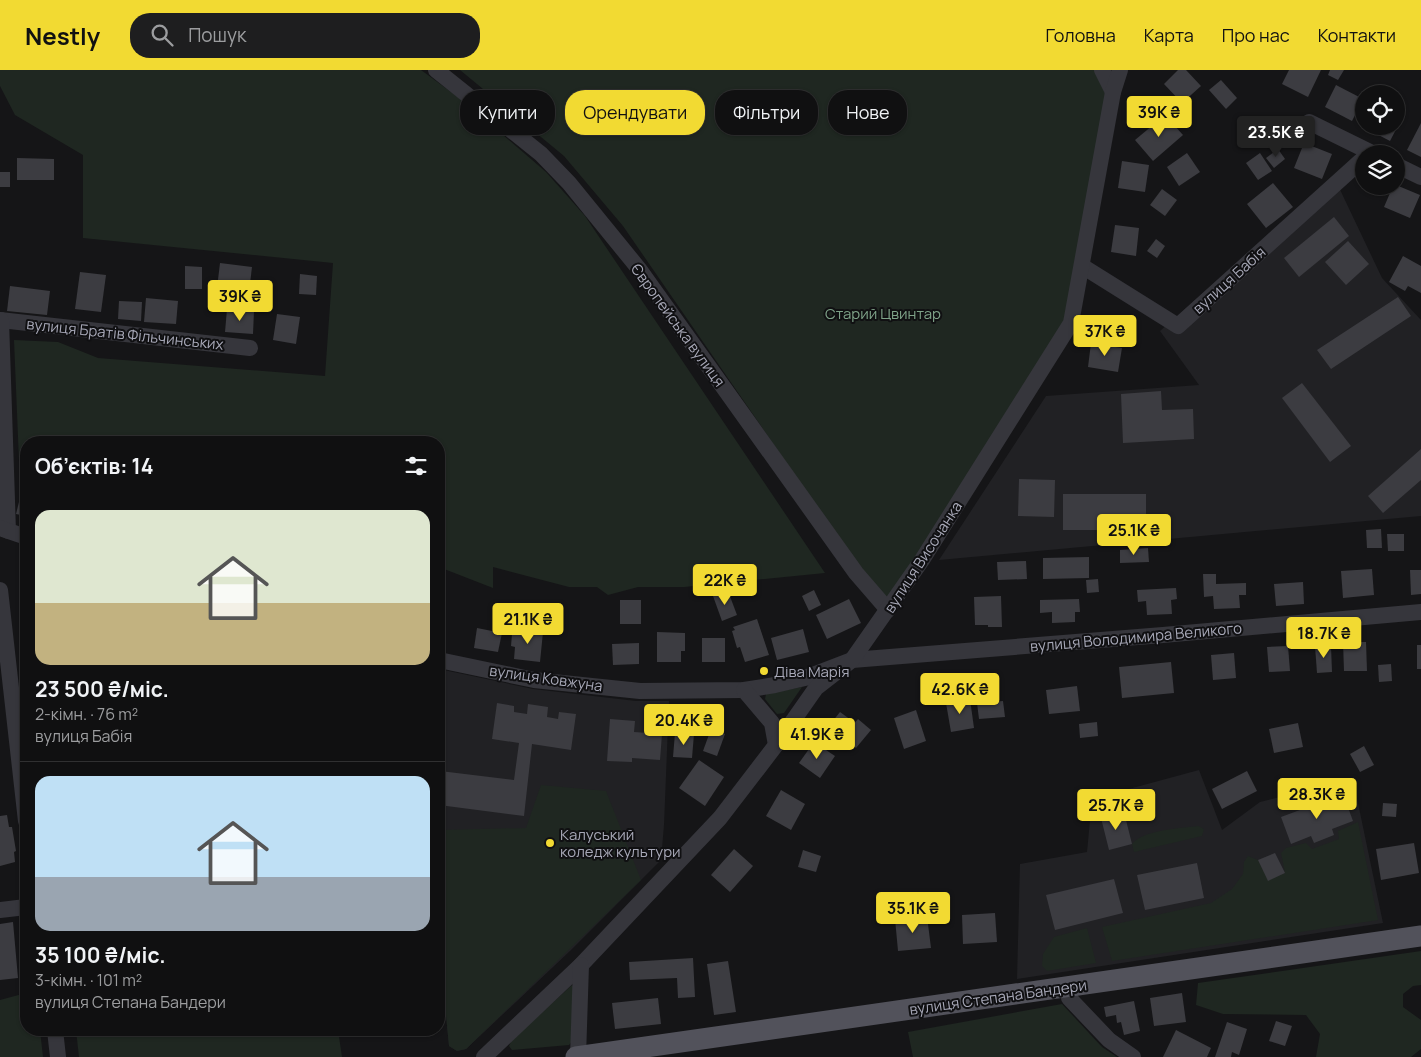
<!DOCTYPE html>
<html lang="uk">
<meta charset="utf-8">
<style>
body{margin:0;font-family:Manrope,sans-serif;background:#1e1e1f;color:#f1f3f6;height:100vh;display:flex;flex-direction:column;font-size:19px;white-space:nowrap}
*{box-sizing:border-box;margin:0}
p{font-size:16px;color:#9c9d9f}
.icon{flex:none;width:28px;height:28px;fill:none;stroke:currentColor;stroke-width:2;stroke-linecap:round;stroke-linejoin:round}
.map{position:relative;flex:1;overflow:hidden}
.details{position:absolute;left:20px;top:366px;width:425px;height:600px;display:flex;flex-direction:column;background:#101011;border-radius:20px;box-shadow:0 1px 4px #0004,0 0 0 1px #303031}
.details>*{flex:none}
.banner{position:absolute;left:460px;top:20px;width:475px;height:45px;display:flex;gap:10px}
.buttons{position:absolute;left:1355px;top:15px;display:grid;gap:10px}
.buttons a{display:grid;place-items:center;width:50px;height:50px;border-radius:50%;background:#101011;box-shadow:0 1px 4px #0004,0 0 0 1px #303031;font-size:25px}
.price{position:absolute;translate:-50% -42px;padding:0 11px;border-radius:5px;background:#f2da32;color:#111;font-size:16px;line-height:32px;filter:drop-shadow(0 1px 2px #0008)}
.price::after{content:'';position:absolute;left:50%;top:30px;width:15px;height:11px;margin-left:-8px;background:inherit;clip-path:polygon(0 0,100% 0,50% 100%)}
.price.selected{background:#222;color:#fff}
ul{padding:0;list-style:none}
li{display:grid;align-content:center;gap:10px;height:265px;padding:0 15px}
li+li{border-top:1px solid #303031}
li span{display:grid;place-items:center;height:155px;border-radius:15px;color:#555}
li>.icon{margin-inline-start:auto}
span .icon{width:90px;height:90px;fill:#fffc;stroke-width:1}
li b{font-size:21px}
h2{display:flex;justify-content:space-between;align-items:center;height:60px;padding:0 15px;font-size:21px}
.chip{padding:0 18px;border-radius:20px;background:#101011;box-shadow:0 1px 4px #0004,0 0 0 1px #303031;font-size:18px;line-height:45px}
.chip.selected{background:#f2da32;color:#111}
header{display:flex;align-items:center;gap:30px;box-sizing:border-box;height:70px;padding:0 25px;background:#f2da32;color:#111}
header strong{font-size:24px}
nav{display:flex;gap:28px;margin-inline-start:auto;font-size:18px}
.search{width:350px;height:45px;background:#1e1e1f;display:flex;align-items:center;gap:12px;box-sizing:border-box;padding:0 18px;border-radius:20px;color:#9c9d9f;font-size:19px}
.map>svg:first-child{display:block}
</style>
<header>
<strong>Nestly</strong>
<div class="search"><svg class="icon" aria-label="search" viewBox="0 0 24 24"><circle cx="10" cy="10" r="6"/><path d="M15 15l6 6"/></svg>Пошук</div>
<nav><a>Головна</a><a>Карта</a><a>Про нас</a><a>Контакти</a></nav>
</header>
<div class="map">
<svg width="1421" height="987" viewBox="0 0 1421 987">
<rect width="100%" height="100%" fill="#151517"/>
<g fill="#212124">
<polygon points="1334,107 1382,208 1421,250 1421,446 939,490 1046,326 1199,315 1160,261"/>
<polygon points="439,599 533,619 636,631 669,631 664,755 661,790 571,880 466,979 457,981 449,976 439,873"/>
<polygon points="1199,700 1222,760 1260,732 1353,709 1383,853 1017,909 1020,794 1087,782 1092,729"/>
</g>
<g fill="#1f2721">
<polygon points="0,0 421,0 466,33 546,102 585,146 825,503 684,517 638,517 608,525 597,517 569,517 493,497 493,518 439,497 439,372 26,372 26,394 19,391 14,270 58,272 98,288 325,306 333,193 83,168 83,85 15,45 0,16"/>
<polygon points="460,0 1100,0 1113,22 1071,253 888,540 623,156 564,86"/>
<polygon points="802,617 784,643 777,644 765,629 766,624"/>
<polygon points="541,715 606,721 641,810 466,979 457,981 449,976 439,873 439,760 526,758"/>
<polygon points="1358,752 1378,850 1112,891 1102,857 1211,833 1232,819 1243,804 1244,792 1248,786 1258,790 1268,810 1285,803 1281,783 1286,778 1306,773 1312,779 1339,769 1338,761"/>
<path d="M 1198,756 L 1204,759 L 1202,766 L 1134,782 L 1132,774 C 1143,760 1181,758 1198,756 Z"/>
<polygon points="1087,858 1096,893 1047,901 1042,896 1043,884 1054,867"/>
<polygon points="1421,881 1421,915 1413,916 1403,924 1403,937 1421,950 1421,979 1411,987 1316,987 1320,964 1306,945 1223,944 1196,935 1198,913"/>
<polygon points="572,915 575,919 574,969 569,975 512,980 509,976 512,970"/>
<polygon points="26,923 26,960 40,960 43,987 0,987 0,930"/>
<polygon points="1062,934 1102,977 1117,987 913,987 908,962"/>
<polygon points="76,960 338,960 342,987 79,987"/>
</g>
<g fill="#3c3c41">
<polygon points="1178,0 1186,0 1201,16 1182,33 1164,14"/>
<polygon points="1289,0 1321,0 1308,27 1282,14"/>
<polygon points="1330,0 1344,0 1338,10 1328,5"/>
<polygon points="1221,10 1237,28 1226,39 1209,20"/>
<polygon points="1336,15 1363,29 1352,51 1325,37"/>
<polygon points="1396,42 1403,46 1390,71 1367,59 1368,56 1396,56"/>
<polygon points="1165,45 1183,65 1153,91 1135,70"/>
<polygon points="1421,53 1421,87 1407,80"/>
<polygon points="1304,73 1332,84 1322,109 1294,98"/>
<polygon points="1278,79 1285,89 1274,98 1266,88"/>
<polygon points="1187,83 1200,102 1179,116 1167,97"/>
<polygon points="1260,83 1272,101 1258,110 1246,93"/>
<polygon points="17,88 54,89 54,110 17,110"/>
<polygon points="1122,91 1149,95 1145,122 1118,118"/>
<rect x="0" y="102" width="10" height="15"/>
<polygon points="1273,113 1293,137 1266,158 1247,134"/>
<polygon points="1396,115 1420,125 1410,148 1384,137 1393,116 1396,116"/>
<polygon points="1162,119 1177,130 1165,146 1150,135"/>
<polygon points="1334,147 1349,166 1299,207 1284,188"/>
<polygon points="1115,155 1139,158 1136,186 1111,182"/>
<polygon points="1156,169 1165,176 1157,188 1147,181"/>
<polygon points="1348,171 1369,194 1346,215 1325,192"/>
<polygon points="1403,186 1421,196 1421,223 1408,216 1405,221 1389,212"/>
<polygon points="220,193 252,197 249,222 217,218"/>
<polygon points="185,196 202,197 202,219 185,219"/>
<polygon points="80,202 106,205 101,242 75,239"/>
<polygon points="300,204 317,206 316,225 299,224"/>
<polygon points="260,211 272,211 271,242 259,242"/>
<polygon points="10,216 50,221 47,245 7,241"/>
<polygon points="1398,227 1411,246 1331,299 1317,280"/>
<polygon points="146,228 178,231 176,254 144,252"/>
<polygon points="119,231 142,232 141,251 118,249"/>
<polygon points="227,239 254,241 253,264 225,262"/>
<polygon points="277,244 300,247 296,274 273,270"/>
<polygon points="1102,248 1132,251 1130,266 1100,262"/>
<polygon points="1091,273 1122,278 1118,302 1088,297"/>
<polygon points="1302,313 1351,376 1330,392 1282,328"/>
<polygon points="1161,321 1162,340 1193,339 1194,369 1123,373 1121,324"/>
<polygon points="1421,379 1421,410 1383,443 1368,426"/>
<polygon points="1019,409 1055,410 1054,447 1018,446"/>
<polygon points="22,420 26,421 26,446 16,444"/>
<rect x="1063" y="424" width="83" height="36"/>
<polygon points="1381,459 1382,478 1367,478 1366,460"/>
<polygon points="1387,464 1404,464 1404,481 1388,481"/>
<polygon points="1148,478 1149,492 1120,493 1120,480"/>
<polygon points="1089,487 1089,508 1043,509 1043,488"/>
<polygon points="1026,491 1027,509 998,510 997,492"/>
<polygon points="1372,499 1374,525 1343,528 1341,501"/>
<polygon points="1410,500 1421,500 1421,524 1411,525"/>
<polygon points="1203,504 1216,504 1216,514 1246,513 1246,525 1239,525 1240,538 1214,539 1213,526 1204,527"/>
<polygon points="1098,509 1099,522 1087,523 1086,510"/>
<polygon points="1303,512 1304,534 1276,536 1274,514"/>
<polygon points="1176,518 1177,529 1171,530 1172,544 1147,545 1146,531 1138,532 1137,520"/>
<polygon points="814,520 821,535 809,541 802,526"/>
<polygon points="728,521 737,545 722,551 713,526"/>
<polygon points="1001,526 1002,557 988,557 988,555 975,555 974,527"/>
<polygon points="21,528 26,528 26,549 23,550"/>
<polygon points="849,529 861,553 827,569 816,545"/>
<polygon points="1079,529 1080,542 1075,542 1075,552 1052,553 1052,542 1040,543 1040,530"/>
<rect x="620" y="530" width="21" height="24"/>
<polygon points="757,549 769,585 745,592 740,577 737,578 732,561 735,560 733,557"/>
<polygon points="477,558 502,563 498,582 474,578"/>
<polygon points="517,559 543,562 540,592 514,589 515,577 511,576 512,564 517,564"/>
<polygon points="803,559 809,582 777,590 771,568"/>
<polygon points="657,562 685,563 685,581 681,581 681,592 657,592"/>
<rect x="702" y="568" width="23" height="24"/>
<polygon points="1343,572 1366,572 1367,601 1344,601"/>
<polygon points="639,573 639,594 613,595 612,574"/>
<rect x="1417" y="575" width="4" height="24"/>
<polygon points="1288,576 1290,601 1269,602 1267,577"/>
<polygon points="1315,576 1331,576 1332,602 1317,603"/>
<polygon points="1234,583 1236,608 1213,610 1211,585"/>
<polygon points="1171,592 1174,623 1122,628 1119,597"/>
<polygon points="1391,594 1392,611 1379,612 1378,595"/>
<polygon points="1077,616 1080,641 1049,644 1046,620"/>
<polygon points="970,629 974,658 951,662 946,633"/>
<polygon points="1003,631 1005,647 979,649 977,633"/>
<polygon points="497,633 514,636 514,642 527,644 528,634 548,637 547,647 558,649 559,642 576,644 571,680 532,674 524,746 439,735 440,701 514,710 519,673 492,669"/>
<polygon points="916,640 926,671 904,679 894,648"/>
<polygon points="840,642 851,650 843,660 832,652"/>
<polygon points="610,649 635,651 634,662 662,664 660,690 632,688 632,692 607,691"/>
<polygon points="858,649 871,660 856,678 843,667"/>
<polygon points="1097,652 1098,666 1080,668 1079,654"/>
<polygon points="1298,653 1303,677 1274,683 1269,659"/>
<polygon points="711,659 725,664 717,686 703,681"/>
<polygon points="675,663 694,664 692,688 673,687"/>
<polygon points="814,672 835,686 820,708 799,693"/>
<polygon points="1364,676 1374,695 1360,702 1350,684"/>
<polygon points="699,690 724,707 705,736 679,718"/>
<polygon points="1247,701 1257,721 1222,739 1212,719"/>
<polygon points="781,720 805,734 791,760 766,746"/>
<polygon points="1343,724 1353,751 1332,759 1334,765 1314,773 1311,766 1291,774 1281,747"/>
<polygon points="1383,733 1397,734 1396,747 1382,746"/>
<polygon points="1124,742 1132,774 1109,780 1101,748"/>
<polygon points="7,745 9,757 12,757 16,781 14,782 15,792 0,796 0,746"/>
<polygon points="1414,773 1419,803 1381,810 1376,779"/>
<polygon points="734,779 753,796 730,822 711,805"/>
<polygon points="803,780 821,786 816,802 798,797"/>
<polygon points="1275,783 1285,803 1268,811 1258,790"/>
<polygon points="1197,793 1204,828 1145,840 1137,805"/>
<polygon points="1114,809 1123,843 1055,860 1046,825"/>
<polygon points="995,843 997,872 963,874 962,845"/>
<polygon points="927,846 931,878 898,881 895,849"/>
<polygon points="13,852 18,908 0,910 0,854"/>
<polygon points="693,888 695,927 678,928 677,908 630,910 629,892"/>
<polygon points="728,891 736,942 714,945 707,894"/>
<polygon points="1182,923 1186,952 1154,956 1150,928"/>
<polygon points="658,928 661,954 615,959 612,933"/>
<polygon points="1134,931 1140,961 1124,965 1121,952 1117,953 1116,945 1106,947 1104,937"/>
<polygon points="1276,951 1292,956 1285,976 1269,971"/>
<polygon points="1227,952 1247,959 1239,985 1232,982 1231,987 1215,987"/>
<polygon points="1176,960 1211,978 1207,987 1163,987"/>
</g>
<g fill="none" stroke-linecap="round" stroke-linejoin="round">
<g stroke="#36363c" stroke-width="16">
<polyline points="436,0 541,84 569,113 639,199 856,503 888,540"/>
<polyline points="1102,0 1113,22"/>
<polyline points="1309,52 1374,84"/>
<polyline points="1396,95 1421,107"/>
<polyline points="1082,196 1178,256 1364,88"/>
<polyline points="0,250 250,278"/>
<polyline points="1,250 8,461"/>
<polyline points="0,458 26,467"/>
<polyline points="0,520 26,751"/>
<polyline points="439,590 534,610 640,621 744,620 775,615 805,608 852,590 1163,565 1421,542"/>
<polyline points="744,620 772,653 776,675"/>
<polyline points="0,840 26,837"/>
<polyline points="1068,917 1069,928 1109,970 1133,987"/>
<polyline points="55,960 58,987"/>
<polyline points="484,987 581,895 720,748 776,675 816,618 852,590 922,490 1071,253 1113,22 1120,0"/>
<polyline points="578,987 581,895"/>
</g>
<polyline stroke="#52525b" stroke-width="21" points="576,987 1421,866"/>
</g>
<g fill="#f2da32" stroke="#101012" stroke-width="2">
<circle cx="764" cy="601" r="5"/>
<circle cx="550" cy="773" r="5"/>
</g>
<g text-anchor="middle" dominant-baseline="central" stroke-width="4" stroke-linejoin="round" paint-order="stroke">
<g font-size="15" fill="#a7a8b7" stroke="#101012">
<text transform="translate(1229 210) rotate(-42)">вулиця Бабія</text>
<text transform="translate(678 255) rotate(54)">Європейська вулиця</text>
<text transform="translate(125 264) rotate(6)">вулиця Братів Фільчинських</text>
<text transform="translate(923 487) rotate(-57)">вулиця Височанка</text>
<text transform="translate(1136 567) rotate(-5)">вулиця Володимира Великого</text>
<text transform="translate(546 608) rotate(8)">вулиця Ковжуна</text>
<text transform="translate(998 927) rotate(-8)">вулиця Степана Бандери</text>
</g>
<g font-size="15" fill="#7ea288" stroke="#101012">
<text x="883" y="243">Старий Цвинтар</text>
</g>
<g font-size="15" fill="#a7a8b7" stroke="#101012" text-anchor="start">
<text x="774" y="601">Діва Марія</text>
<text x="560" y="764">Калуський<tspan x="560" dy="17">коледж культури</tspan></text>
</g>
</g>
</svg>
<div class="buttons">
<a><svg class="icon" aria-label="locate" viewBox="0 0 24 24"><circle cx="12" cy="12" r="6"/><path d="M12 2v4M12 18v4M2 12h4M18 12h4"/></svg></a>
<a><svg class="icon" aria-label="layers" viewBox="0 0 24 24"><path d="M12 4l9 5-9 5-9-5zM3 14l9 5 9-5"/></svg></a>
</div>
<b class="price" style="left:1159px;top:68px">39K ₴</b>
<b class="price selected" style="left:1276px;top:88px">23.5K ₴</b>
<b class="price" style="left:240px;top:252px">39K ₴</b>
<b class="price" style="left:1105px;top:287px">37K ₴</b>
<b class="price" style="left:1134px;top:486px">25.1K ₴</b>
<b class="price" style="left:725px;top:536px">22K ₴</b>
<b class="price" style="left:528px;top:575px">21.1K ₴</b>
<b class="price" style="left:1324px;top:589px">18.7K ₴</b>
<b class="price" style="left:960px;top:645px">42.6K ₴</b>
<b class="price" style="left:684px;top:676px">20.4K ₴</b>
<b class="price" style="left:817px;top:690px">41.9K ₴</b>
<b class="price" style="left:1317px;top:750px">28.3K ₴</b>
<b class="price" style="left:1116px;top:761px">25.7K ₴</b>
<b class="price" style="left:913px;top:864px">35.1K ₴</b>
<div class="banner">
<a class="chip">Купити</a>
<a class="chip selected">Орендувати</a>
<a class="chip">Фільтри</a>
<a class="chip">Нове</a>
</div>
<section class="details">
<h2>Об’єктів: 14<svg class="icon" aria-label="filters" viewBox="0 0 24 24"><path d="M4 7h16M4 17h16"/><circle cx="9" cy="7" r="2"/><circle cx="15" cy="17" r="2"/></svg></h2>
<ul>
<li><span style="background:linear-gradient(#dfe7d0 60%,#c2b280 0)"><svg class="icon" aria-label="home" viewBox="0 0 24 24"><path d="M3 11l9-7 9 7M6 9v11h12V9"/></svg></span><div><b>23 500 ₴/міс.</b><p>2-кімн. · 76 m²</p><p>вулиця Бабія</p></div></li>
<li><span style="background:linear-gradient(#bfe0f5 65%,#9aa5b1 0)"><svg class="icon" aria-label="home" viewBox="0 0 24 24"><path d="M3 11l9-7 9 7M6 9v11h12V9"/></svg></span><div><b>35 100 ₴/міс.</b><p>3-кімн. · 101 m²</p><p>вулиця Степана Бандери</p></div></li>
</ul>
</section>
</div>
